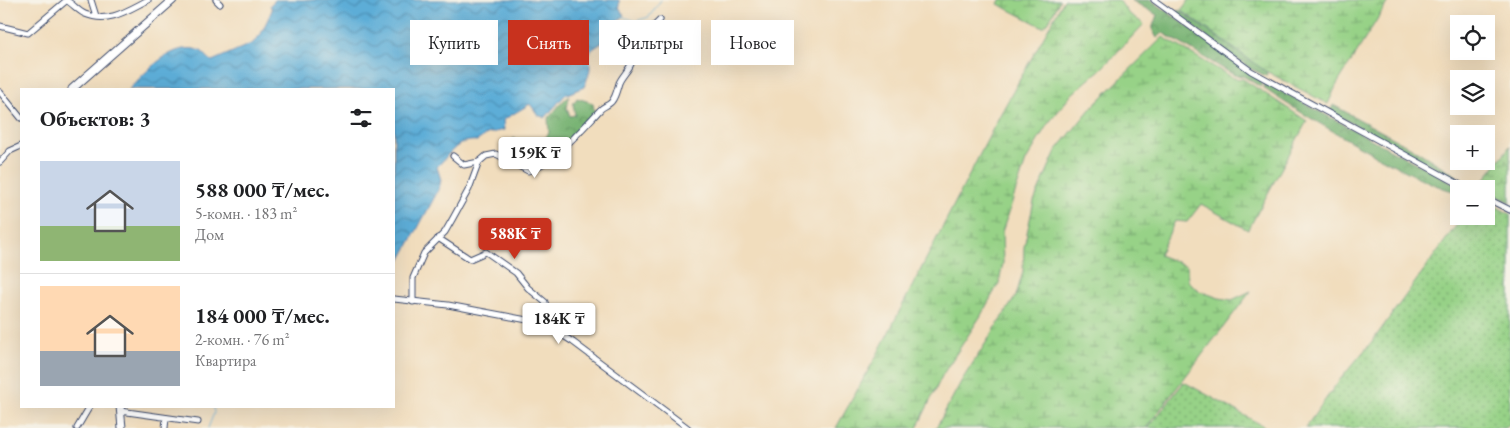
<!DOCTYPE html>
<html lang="ru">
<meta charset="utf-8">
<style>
body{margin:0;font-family:"EB Garamond",serif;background:#f2f2f2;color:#202124;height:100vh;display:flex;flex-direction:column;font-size:19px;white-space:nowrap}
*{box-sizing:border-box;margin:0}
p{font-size:16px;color:#757577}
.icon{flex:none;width:28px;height:28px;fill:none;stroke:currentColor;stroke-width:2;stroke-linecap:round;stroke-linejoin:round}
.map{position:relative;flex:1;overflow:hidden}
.panel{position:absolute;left:20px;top:88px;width:375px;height:320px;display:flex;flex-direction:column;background:#fff;border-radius:0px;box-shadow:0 5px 20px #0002}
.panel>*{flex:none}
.banner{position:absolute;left:410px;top:20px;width:475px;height:45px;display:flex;gap:10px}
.fabs{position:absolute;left:1450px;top:15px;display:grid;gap:10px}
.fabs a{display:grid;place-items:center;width:45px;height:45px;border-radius:0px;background:#fff;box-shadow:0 5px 20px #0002;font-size:25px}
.price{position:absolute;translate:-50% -42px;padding:0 11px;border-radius:5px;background:#fff;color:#222;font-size:16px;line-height:32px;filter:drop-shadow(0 1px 2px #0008)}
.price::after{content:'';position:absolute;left:50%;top:30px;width:15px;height:11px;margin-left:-8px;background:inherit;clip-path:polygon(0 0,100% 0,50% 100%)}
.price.on{background:#c8321e;color:#fff}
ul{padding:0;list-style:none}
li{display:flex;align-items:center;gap:15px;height:125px;padding:0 20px}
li+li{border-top:1px solid #e0e0e0}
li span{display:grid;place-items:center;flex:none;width:140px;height:100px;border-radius:0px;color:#555}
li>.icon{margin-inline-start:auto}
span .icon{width:60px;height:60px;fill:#fffc;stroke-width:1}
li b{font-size:21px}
h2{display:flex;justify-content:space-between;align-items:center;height:60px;padding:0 20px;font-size:21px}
.pill{padding:0 18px;border-radius:0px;background:#fff;box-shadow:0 5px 20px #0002;font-size:18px;line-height:45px}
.pill.on{background:#c8321e;color:#fff}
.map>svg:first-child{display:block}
</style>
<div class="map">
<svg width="1510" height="428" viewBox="0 0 1510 428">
<defs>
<pattern id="grass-dots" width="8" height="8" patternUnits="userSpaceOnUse" patternTransform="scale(1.25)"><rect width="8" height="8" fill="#97d287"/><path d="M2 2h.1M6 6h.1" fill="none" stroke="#7aab72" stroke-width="1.8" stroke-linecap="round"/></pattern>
<pattern id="forest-crowns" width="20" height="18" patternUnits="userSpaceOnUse" patternTransform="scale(1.25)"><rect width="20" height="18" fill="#79b474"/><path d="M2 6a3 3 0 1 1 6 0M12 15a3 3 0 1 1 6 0" fill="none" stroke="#629362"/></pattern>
<pattern id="wetland-marsh" width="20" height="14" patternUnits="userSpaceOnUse" patternTransform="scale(1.25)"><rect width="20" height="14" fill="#97d287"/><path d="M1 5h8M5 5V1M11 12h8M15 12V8" fill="none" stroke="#7aab72"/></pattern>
<pattern id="water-waves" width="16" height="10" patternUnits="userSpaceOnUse" patternTransform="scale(1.25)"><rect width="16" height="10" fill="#5dadd7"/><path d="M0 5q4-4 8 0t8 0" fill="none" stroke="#4c8db2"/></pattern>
</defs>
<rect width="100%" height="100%" fill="#f7f3e8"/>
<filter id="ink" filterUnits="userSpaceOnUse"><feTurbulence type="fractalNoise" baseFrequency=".02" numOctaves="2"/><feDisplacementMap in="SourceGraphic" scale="10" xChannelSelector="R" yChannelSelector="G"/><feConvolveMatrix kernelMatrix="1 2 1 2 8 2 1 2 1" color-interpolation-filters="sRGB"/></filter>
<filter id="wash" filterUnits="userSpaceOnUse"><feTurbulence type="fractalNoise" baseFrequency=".0096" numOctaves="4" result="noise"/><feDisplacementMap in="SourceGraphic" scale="20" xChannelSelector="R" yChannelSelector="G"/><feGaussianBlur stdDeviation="1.12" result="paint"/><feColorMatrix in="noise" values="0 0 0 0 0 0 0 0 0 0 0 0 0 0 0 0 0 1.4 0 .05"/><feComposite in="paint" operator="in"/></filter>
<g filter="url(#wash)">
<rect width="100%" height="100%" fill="#f1ddbd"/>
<g fill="url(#grass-dots)" stroke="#598072">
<polygon points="1486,201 1510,214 1510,423 1506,428 1305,428 1338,382 1374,339 1463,216 1486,216"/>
<polygon points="1184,382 1267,428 1148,428"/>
</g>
<g fill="url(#forest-crowns)" stroke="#4a7269">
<polygon points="1131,0 1151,0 1261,79 1262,85 1261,87 1243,76 1234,75 1163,33 1157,38 1152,29 1157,15"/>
<polygon points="1179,10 1264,70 1267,73 1266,76 1251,69 1175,14"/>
<path d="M 1266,83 L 1451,182 L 1459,188 L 1458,191 C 1440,196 1287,106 1265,89 L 1264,87 Z"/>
<path d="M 569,97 L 567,109 L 570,116 L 575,115 L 573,104 L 577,98 L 593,103 L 595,116 C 587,123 578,129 571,137 C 557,150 547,165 527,169 L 508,157 L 509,144 L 514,138 L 530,150 L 546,137 L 549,133 L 548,118 C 556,112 559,102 569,97 Z"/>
<polygon points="1333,105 1417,151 1457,176 1457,179 1340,117 1330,111"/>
</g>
<g fill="url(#wetland-marsh)" stroke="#598072">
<polygon points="1000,0 1060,0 1048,23 1043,27 998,4"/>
<polygon points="1064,0 1119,0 1128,13 1144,24 1102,68 1072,94 1047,125 1026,161 1002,232 1003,263 999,283 980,317 943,374 917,428 836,428 878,353 1000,115"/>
<polygon points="1189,0 1389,0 1336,86 1328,104 1264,70 1181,10"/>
<polygon points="1163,37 1233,78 1243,79 1307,121 1248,230 1201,204 1187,222 1175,221 1159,255 1187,266 1188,281 1199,291 1219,298 1232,300 1251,291 1146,428 936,428 962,380 1016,296 1023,272 1024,247 1034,201 1056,151 1091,108"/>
<polygon points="1510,146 1510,202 1479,187"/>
</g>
<path fill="url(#water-waves)" stroke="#3c6e9a" d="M 275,0 L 619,0 L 619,8 L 624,15 L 621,19 L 604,26 L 602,43 C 586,53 590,51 590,68 C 590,74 586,81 584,87 L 565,95 L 545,118 L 538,115 L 530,104 L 503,120 L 504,130 L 487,134 L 477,141 C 457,139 450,154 437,167 L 441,180 L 439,189 L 399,263 L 394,267 L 394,89 L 129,89 C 146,72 174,39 201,51 C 205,53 207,58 212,61 L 253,43 L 261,34 L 272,10 L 270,5 Z"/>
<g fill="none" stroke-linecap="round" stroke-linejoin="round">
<g stroke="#5dadd7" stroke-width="1">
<polyline points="623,17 636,21 649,17 661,0"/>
<polyline points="208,428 214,413 213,406"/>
</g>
</g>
</g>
<g filter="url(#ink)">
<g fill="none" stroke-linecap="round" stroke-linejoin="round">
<g stroke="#3b496c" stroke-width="7">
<g id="minor">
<path d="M 66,0 C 73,4 78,11 85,14 C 109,24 128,10 148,0"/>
<polyline points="91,0 96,16"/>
<polyline points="216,0 220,4"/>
<polyline points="1154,0 1251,71 1468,189"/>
<polyline points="0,26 28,33 67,0"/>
<polyline points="0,92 21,118"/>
<polyline points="453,156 464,165 479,162"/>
<polyline points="0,162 10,151 21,146"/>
<polyline points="1486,198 1510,210"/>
<polyline points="438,238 470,259 486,252 516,273 528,288 545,302 547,310 543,323"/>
<polyline points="394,299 448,305 543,323 573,342 688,428"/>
<path d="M 413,302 L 413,278 L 424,253 L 445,232 L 453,218 L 469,189 L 479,162 L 486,156 L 496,154 L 528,171 C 554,163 582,129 600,110 C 603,106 610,105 612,101 C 616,96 617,89 619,83 C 622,76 628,71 631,64 C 641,44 643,36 660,20"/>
<polyline points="120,411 198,422"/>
<polyline points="77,428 90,406"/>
<polyline points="165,428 166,418"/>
</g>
</g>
<g stroke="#3b496c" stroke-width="9">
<g id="secondary">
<polyline points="72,89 173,0"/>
<polyline points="120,406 122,428"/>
</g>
</g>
<use href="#minor" stroke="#fff" stroke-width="5"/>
<use href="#secondary" stroke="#fff" stroke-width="7"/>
</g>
</g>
</svg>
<div class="fabs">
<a><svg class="icon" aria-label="locate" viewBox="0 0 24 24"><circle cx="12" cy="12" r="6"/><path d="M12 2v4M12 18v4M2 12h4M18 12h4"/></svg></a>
<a><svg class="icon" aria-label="layers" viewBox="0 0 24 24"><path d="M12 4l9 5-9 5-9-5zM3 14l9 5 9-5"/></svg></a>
<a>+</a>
<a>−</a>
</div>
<b class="price" style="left:535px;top:179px">159K ₸</b>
<b class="price on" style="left:515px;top:260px">588K ₸</b>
<b class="price" style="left:559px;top:345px">184K ₸</b>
<div class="banner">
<a class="pill">Купить</a>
<a class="pill on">Снять</a>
<a class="pill">Фильтры</a>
<a class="pill">Новое</a>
</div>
<section class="panel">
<h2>Объектов: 3<svg class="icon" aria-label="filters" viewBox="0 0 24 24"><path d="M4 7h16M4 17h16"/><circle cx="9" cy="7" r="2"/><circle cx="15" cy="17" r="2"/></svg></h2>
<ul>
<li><span style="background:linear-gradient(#c9d6e8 65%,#8fb573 0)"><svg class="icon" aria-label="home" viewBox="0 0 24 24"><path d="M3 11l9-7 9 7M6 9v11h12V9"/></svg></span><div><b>588 000 ₸/мес.</b><p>5-комн. · 183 m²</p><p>Дом</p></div></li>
<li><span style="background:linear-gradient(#ffd9b3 65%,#9aa5b1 0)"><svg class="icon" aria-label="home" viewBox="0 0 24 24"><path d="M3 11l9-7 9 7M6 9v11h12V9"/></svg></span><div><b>184 000 ₸/мес.</b><p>2-комн. · 76 m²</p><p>Квартира</p></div></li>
</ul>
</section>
</div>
